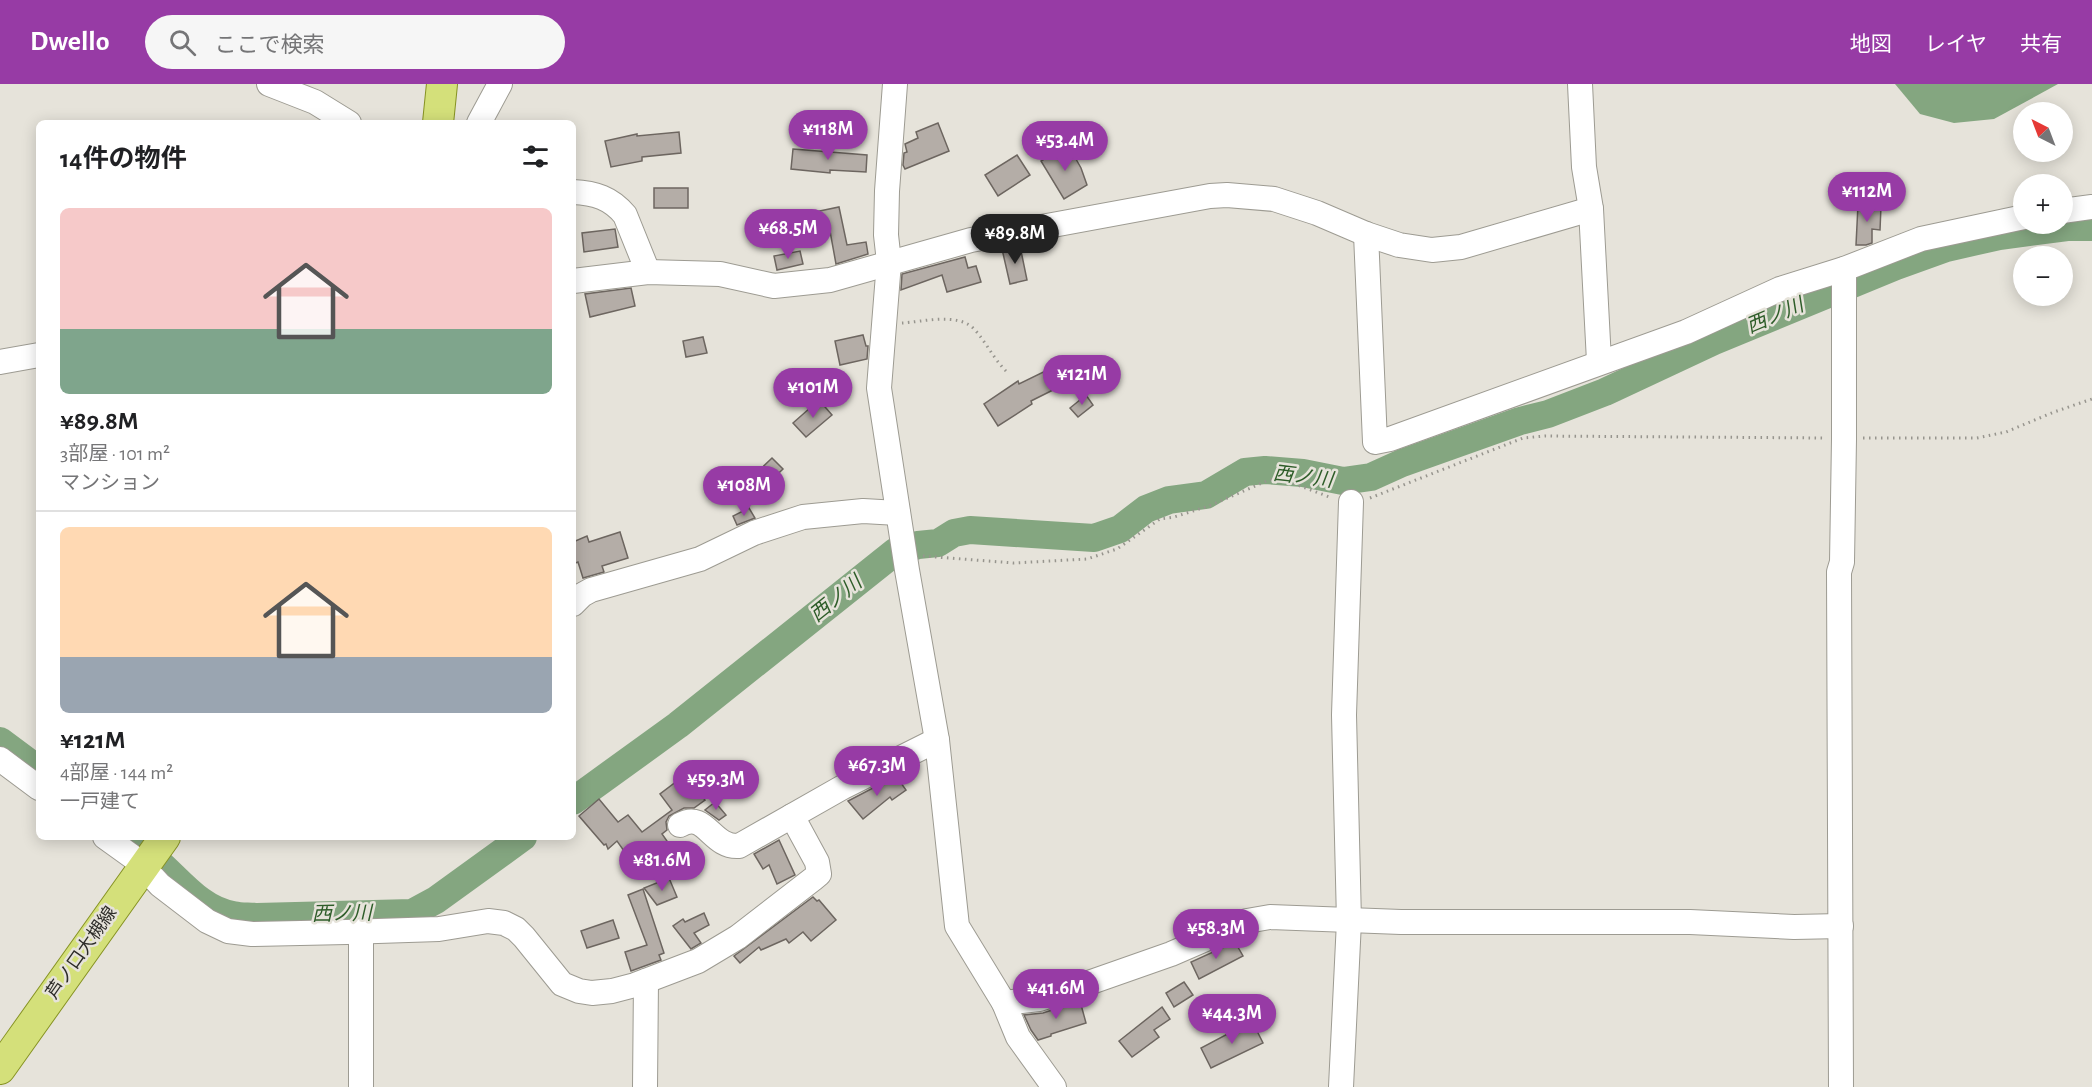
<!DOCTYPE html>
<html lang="ja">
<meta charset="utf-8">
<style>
body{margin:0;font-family:"Alegreya Sans","Noto Sans JP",sans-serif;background:#f6f6f6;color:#202124;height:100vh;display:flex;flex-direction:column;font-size:22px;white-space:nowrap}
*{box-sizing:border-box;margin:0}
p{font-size:20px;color:#757577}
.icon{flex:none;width:33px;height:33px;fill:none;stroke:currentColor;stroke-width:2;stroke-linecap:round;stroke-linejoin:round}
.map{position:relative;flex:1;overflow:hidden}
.side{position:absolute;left:36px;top:36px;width:540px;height:720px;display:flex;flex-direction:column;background:#fff;border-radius:9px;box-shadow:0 3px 15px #0003}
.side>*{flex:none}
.needle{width:39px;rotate:318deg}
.buttons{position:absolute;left:2013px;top:18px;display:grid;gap:12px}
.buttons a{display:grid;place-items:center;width:60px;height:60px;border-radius:50%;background:#fff;box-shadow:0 3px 15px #0003;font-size:30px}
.price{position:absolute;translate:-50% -51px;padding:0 14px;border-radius:21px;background:#973ba5;color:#fff;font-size:20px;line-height:39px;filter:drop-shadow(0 2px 3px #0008)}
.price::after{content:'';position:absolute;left:50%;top:36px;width:18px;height:14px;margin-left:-9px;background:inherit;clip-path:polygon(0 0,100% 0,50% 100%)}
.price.active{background:#222;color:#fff}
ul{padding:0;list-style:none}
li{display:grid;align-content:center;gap:12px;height:318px;padding:0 24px}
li+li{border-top:2px solid #e0e0e0}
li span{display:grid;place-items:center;height:186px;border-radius:9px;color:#555}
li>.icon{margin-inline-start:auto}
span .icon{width:108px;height:108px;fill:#fffc;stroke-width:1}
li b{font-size:26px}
h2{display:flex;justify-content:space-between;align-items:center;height:72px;padding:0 24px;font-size:26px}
header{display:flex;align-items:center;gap:36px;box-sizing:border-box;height:84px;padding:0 30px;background:#973ba5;color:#fff}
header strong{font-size:28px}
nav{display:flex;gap:33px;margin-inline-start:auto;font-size:21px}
.search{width:420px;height:54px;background:#f6f6f6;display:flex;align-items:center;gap:15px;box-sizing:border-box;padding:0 21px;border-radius:33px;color:#757577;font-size:22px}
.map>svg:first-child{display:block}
</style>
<header>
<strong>Dwello</strong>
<div class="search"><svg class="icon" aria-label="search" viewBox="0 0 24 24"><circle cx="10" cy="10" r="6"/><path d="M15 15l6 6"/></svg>ここで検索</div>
<nav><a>地図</a><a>レイヤ</a><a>共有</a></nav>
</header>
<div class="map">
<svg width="2092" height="1003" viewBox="0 0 2092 1003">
<rect width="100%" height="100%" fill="#e6e3da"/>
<polygon fill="#84a680" points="1895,0 2058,0 1994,35 1954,39 1920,30"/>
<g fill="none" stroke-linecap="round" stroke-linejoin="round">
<g stroke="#84a680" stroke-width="28">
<polyline points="0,657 39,686"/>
<polyline points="573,717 678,641 895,468 918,461 938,459 954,449 970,446 1094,454 1120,445 1146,425 1169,416 1206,411 1245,388 1265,386 1303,389 1343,397 1371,393 1402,379 1520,337 1548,330 1605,308 1714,257 1896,182 1946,164 1999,152 2067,143 2092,143"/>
<polyline points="129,753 144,764"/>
<path d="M 157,777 C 180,797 201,826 233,831 C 241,833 249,832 257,833 L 412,829 L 436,816 L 523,753"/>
</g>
</g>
<g fill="#b4ada7" stroke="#6d6660" stroke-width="1.5">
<polygon points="938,39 949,67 905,85 903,81 904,69 907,68 905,60 918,54 916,48"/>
<polygon points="679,48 681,69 642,73 642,77 611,83 605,57 637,50 637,52"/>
<polygon points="1068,61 1081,84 1087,101 1064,115 1041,77"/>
<polygon points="793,65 867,71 866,88 830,86 830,89 791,85"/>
<polygon points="1017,71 1030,91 998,112 985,91"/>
<rect x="654" y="104" width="34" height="20"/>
<polygon points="1858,121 1881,122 1880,146 1872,145 1872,159 1866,161 1856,161"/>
<polygon points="839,123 847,161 866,158 868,170 836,180 830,147 809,152 805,130"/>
<polygon points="615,145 618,163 584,168 582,149"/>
<polygon points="1020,162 1027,196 1010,200 1002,165"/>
<polygon points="800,167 803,180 777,186 774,172"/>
<polygon points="965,173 968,184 976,182 981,198 947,208 942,191 901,206 902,190"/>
<polygon points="631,204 635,222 590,233 585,210"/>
<polygon points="863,251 866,262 868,262 867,275 840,281 835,257"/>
<polygon points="703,253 707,269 686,273 683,257"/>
<polygon points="1068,276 1075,290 1075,295 1031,317 1032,320 998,342 984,320 1018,297 1019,300"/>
<polygon points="1086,311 1093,321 1078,333 1070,324"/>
<polygon points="819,316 832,331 806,353 793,339"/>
<polygon points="772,374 783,385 753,414 742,403"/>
<polygon points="749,424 755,434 737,441 733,432"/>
<polygon points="620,448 628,474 602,482 604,488 583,494 578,478 573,480 573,458 587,452 589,458"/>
<polygon points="685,691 705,716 694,724 684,724 669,732 666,738 667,746 662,750 667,757 634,781 617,757 608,765 606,760 604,761 579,732 599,715 618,738 628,731 642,748 672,726 660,710"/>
<polygon points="896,692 906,706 892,716 890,713 863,735 848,717"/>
<polygon points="715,718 726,731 719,736 705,726"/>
<polygon points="779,756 795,791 777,800 769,781 763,785 754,770"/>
<polygon points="669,794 677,813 657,821 644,804"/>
<polygon points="643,805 664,869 659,871 661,876 631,887 625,868 647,861 628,811"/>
<polygon points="813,813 817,817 819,816 836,836 811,857 803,848 789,859 786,855 761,866 759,863 740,879 734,872"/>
<polygon points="704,829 709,841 694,849 701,859 691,865 673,842 683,835 685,838"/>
<polygon points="613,836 619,854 587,864 581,847"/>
<polygon points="1235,858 1243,872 1199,895 1191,878"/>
<polygon points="1184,898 1193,911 1174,923 1166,909"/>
<polygon points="1080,917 1086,939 1051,950 1051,952 1038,956 1031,946 1024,931 1043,929"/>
<polygon points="1162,923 1170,935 1154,946 1159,953 1132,973 1119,957"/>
<polygon points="1252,937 1263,959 1211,984 1201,964"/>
</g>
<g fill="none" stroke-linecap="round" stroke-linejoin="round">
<g stroke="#9d9b92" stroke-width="26">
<g id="minor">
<polyline points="269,0 315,18 349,39"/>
<polyline points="895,0 887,107 886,151 889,178 879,304 907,486 937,656 957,842 1004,919 1018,953 1054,1003"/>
<polyline points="1580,0 1584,83 1591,125 1599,277"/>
<polyline points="479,39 500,0"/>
<path d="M 573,108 C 595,109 611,114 625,131 L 648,188"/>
<polyline points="2062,127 2092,123"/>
<polyline points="1366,150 1375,358 1390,355 1686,248 1780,205 1844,185 1921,155 2024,133"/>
<polyline points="573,197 648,188 720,190 774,202 830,196 971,156 1210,112 1227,111 1274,115 1317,129 1366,150 1399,161 1432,166 1461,163 1591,125"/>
<polyline points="0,278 39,271"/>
<polyline points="573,520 582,511 591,506 700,475 754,449 803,433 863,427 898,429"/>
<polyline points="0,675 39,704"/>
<path d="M 680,741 C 706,726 711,764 739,762 L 843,703 L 937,656"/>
<polyline points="105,753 137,776 160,801 207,837 228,847 252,850 347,848 439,845 488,837 504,839 516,845 524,853 562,900 579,907 592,909 612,907 635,901 698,877 738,853 813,795 819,790 817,778 792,732"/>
<polyline points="361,847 361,1003"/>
<polyline points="1004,919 1039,915 1077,903 1171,870 1247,837 1270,833 1401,838 1690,838 1794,843 1841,842"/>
<polyline points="645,1003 646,897"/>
<polyline points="1341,1003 1349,837 1344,631 1351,418"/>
<polyline points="1841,1003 1839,488 1842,478 1844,355 1844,185"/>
</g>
</g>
<g stroke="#879324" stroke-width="32">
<g id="major">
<polyline points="438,39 442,0"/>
<polyline points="0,985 165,753"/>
</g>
</g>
<g stroke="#97958e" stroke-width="3" stroke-dasharray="1.5 4.5" stroke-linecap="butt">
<path d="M 902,239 C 922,238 958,228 974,245 C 987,259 994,276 1008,289"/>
<polyline points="1863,354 1977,354 2006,348 2054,328 2092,315"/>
<polyline points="1370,414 1523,354 1545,352 1826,354"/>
<polyline points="923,472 1014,479 1087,475 1117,465 1160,435 1174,433 1209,422 1269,396 1279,394 1332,414"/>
</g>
<use href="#minor" stroke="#fff" stroke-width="24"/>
<use href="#major" stroke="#d4e07a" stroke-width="30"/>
</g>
<g text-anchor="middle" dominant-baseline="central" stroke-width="5" stroke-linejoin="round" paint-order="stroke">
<g font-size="18" fill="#2d2c29" stroke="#e6e3da">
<text transform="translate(82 869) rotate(-55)">芦ノ口大槻線</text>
</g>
<g font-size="20" font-style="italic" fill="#2e5d29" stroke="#e6e3da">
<text transform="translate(1775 232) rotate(-23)">西ノ川</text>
<text transform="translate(1303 393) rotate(7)">西ノ川</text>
<text transform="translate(836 515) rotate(-39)">西ノ川</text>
<text transform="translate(342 830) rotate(-1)">西ノ川</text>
</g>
</g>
</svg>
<div class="buttons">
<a><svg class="needle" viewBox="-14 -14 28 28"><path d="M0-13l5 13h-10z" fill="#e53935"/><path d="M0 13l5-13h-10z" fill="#757577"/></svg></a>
<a>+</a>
<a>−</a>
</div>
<b class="price" style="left:828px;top:77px">¥118M</b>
<b class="price" style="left:1065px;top:88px">¥53.4M</b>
<b class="price" style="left:1867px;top:139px">¥112M</b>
<b class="price" style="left:788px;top:176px">¥68.5M</b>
<b class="price active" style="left:1015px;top:181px">¥89.8M</b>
<b class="price" style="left:1082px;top:322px">¥121M</b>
<b class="price" style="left:813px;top:335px">¥101M</b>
<b class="price" style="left:744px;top:433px">¥108M</b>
<b class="price" style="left:877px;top:713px">¥67.3M</b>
<b class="price" style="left:716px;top:727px">¥59.3M</b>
<b class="price" style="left:662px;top:808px">¥81.6M</b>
<b class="price" style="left:1216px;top:876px">¥58.3M</b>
<b class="price" style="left:1056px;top:936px">¥41.6M</b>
<b class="price" style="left:1232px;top:961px">¥44.3M</b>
<section class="side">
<h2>14件の物件<svg class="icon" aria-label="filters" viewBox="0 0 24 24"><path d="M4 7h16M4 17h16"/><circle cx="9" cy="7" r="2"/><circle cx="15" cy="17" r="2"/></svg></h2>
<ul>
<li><span style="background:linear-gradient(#f6c9c9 65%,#7fa58c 0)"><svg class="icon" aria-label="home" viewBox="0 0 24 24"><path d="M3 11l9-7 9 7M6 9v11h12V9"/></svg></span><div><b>¥89.8M</b><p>3部屋 · 101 m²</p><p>マンション</p></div></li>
<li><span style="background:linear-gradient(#ffd9b3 70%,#9aa5b1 0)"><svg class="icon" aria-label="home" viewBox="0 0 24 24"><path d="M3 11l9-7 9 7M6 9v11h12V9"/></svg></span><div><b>¥121M</b><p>4部屋 · 144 m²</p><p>一戸建て</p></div></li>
</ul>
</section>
</div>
